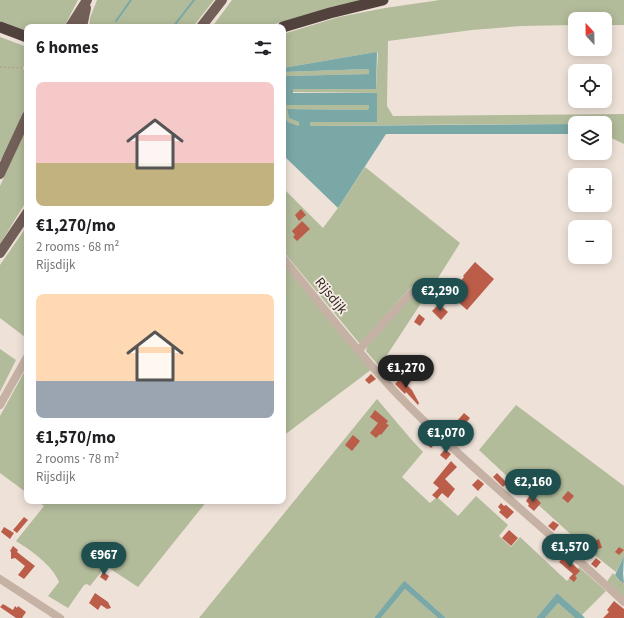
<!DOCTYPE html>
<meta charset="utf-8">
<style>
body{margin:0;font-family:"Source Sans 3",sans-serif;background:#f6f6f6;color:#202124;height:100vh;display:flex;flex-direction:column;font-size:15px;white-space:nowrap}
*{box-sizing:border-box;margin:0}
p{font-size:13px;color:#757577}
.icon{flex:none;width:22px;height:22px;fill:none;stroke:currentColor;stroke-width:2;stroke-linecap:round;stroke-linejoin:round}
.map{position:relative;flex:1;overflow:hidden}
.details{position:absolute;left:24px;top:24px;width:262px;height:480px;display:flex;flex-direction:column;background:#fff;border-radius:8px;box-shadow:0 2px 10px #0003}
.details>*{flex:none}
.needle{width:26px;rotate:338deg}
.buttons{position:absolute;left:568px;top:12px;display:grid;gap:8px}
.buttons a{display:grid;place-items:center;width:44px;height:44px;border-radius:8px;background:#fff;box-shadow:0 2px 10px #0003;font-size:20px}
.price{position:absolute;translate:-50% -34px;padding:0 9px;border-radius:14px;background:#1f4f4f;color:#fff;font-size:13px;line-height:26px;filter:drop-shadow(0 1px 2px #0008)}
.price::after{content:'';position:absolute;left:50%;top:24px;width:12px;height:9px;margin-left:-6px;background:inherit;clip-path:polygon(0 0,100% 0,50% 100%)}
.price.selected{background:#222;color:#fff}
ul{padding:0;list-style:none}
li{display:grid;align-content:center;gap:8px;height:212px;padding:0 12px}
li span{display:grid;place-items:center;height:124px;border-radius:8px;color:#555}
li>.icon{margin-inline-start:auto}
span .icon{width:72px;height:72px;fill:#fffc;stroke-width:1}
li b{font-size:17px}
h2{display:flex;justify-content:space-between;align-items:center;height:48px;padding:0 12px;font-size:17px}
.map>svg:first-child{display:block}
</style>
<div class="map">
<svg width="624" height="618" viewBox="0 0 624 618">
<rect width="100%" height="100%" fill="#eee2d8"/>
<g fill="#b2bb9a">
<polygon points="0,0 78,0 64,27 27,27 27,31 0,21"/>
<polygon points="97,0 214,0 193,27 89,27 90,18"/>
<polygon points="232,0 363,0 264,27 212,27"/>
<polygon points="440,0 624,0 624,25 605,25 605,19 575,19 575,25 521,26 472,30 388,41 387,106 393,116 624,114 624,144 605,135 612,134 605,123 575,123 575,124 392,125 310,126 310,122 377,122 377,93 293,92 293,89 376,89 378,53 376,52 283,68 283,34 339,17 385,8"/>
<polygon points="0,37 27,47 27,67 23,67 24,71 27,71 27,106 7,150 0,161"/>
<polygon points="369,69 370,74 284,76 285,104 369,105 368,110 287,109 289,118 300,122 299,126 288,122 283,115 283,72"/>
<polygon points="27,126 27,200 0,244 0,186"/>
<path d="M 365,167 L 460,243 L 433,286 C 421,282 418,282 408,290 L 360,344 L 283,251 L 283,188 L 323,228 L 338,208 Z"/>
<polygon points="27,226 27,334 25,337 0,318 0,265"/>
<polygon points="283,261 372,369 283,436"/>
<polygon points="417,290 429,291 389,352 379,366 366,351 367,347"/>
<polygon points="0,349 16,360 0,392"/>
<polygon points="27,367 27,493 0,473 0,416"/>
<polygon points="377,399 410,438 423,452 402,477 430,503 437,497 458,516 476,496 508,525 499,536 511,547 520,537 567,581 579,567 606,591 582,615 557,593 536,618 446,618 405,581 374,618 199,618"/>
<polygon points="516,405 624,486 624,556 616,572 588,550 511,480 479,450"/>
<path d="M 37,501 L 207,501 L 138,587 L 106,566 L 90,586 L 87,584 L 84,585 L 68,608 L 48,596 L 59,582 C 52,565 32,551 16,541 L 44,506 Z"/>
<polygon points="613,573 620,581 624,583 624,598 607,583 608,580"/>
<polygon points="405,589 438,618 381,618"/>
<polygon points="558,603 575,618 545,618"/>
</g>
<g fill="#7aa8a7">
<polygon points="376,52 377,53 376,89 293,89 293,93 377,93 377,122 310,122 310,126 575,124 575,134 386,134 338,208 283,155 283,115 288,122 299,126 299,122 289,118 287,109 368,110 369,105 285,105 284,76 369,74 369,69 283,72 283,68"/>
<rect x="605" y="124" width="7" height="10"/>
<polygon points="624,556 623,574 624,583 620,581 615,575"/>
<polygon points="404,581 405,581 446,618 438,618 405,589 381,618 374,618"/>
<polygon points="557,593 582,615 585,618 575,618 558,603 545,618 536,618"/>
</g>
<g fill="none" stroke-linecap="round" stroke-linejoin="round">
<g stroke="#7aa8a7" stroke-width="2">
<polyline points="116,21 131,0"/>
<polyline points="173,27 194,0"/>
</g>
</g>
<g fill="#bb5d49">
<polygon points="301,209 306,215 299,221 295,215"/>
<polygon points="302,221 310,229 297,241 293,237 295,235 292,231"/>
<polygon points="475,262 494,279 467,310 449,294 464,277 463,276"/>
<polygon points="439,304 448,312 441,320 432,311"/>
<polygon points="419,314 425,319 420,326 414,322"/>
<polygon points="371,374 376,379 369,384 365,380"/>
<polygon points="402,377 407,382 405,383 412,390 419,403 418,405 406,392 405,394 395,384"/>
<polygon points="375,410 388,421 386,424 389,425 381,435 380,434 376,438 370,433 378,423 370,417"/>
<polygon points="464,413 470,418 464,425 458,420"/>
<polygon points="452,432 457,437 454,441 448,436"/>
<polygon points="428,433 437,442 431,448 422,440"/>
<polygon points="353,435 360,441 352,451 345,445"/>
<polygon points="445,449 451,454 446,460 440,455"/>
<polygon points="451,461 457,467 445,479 455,489 448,498 442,493 437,499 432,495 439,488 433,483"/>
<polygon points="497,473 507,483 503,487 493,477"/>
<polygon points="478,479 484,484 478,491 472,485"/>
<polygon points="517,483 522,488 516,495 511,490"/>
<polygon points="568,491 574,496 568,503 562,498"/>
<polygon points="530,495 534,498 535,497 541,503 534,511 528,506 529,504 526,501"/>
<polygon points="501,503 504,506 506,505 514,512 507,519 499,512 501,510 498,507"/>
<polygon points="24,517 28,520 17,533 13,530"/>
<polygon points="553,521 559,525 554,531 548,526"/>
<polygon points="4,527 14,533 10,539 1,532"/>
<polygon points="509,530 518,538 511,546 502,538"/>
<polygon points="599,539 602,548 597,549 594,541"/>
<polygon points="13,546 18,550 17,552 35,566 24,579 18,575 25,566 15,558 11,559 11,552 10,551"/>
<polygon points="619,547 624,550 619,555 615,552"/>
<polygon points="565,556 580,571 575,576 577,578 574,582 569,578 573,574 559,562"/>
<polygon points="596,558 601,562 596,568 591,564"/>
<polygon points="103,572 109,576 106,581 100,577"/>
<polygon points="95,593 108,602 111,608 107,609 101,605 98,610 89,603"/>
<polygon points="614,601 624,609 624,618 603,618 609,612 607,610"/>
<polygon points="3,604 13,610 15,606 17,608 18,606 26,612 22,618 16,618 0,607"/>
</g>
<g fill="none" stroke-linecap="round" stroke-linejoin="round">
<g stroke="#b09c90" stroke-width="1" stroke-dasharray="2 2" stroke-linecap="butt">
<polyline points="0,67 22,68 27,69"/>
<polyline points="619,586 624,581"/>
</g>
<g stroke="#c5b2a5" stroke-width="8">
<path d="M 283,258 C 320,303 357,352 398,395 C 469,468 550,532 624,602"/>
<path d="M 359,350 L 410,294 C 417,288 422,286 431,289"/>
<polyline points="0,405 27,357"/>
<polyline points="0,579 60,618"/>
</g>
<g stroke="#725f58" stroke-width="10">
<polyline points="70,27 87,0"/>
<polyline points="82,27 86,8"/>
<polyline points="201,27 222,0"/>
<polyline points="0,174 27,116"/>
<polyline points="0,253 27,213"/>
</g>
<g stroke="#52423d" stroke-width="11">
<polyline points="0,27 27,37"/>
<polyline points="283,27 330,13 383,0"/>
</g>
</g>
<g text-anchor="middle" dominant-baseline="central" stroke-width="3.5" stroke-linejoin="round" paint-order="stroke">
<g font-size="14" fill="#312926" stroke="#f7ece4">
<text transform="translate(331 296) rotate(51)">Rijsdijk</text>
</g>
</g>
</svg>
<div class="buttons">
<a><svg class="needle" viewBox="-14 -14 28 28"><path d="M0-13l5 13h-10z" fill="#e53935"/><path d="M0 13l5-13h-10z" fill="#757577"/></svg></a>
<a><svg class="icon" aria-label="locate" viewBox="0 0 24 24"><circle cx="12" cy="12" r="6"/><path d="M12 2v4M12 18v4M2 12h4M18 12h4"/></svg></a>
<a><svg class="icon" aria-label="layers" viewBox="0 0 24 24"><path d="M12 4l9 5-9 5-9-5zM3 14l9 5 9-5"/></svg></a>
<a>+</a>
<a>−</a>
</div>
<b class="price" style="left:440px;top:312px">€2,290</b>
<b class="price selected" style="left:406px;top:389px">€1,270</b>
<b class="price" style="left:446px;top:454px">€1,070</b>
<b class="price" style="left:533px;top:503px">€2,160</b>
<b class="price" style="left:570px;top:568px">€1,570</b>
<b class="price" style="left:104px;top:576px">€967</b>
<section class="details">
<h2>6 homes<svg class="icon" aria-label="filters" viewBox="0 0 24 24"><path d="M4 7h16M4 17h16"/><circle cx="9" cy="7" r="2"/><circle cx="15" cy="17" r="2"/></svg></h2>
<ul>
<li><span style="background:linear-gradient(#f6c9c9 65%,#c2b280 0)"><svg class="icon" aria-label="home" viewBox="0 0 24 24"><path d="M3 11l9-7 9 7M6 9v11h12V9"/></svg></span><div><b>€1,270/mo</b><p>2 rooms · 68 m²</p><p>Rijsdijk</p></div></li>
<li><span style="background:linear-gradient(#ffd9b3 70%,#9aa5b1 0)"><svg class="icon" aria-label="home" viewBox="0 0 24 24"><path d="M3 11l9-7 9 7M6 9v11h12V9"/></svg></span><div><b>€1,570/mo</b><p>2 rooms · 78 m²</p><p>Rijsdijk</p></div></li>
</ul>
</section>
</div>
